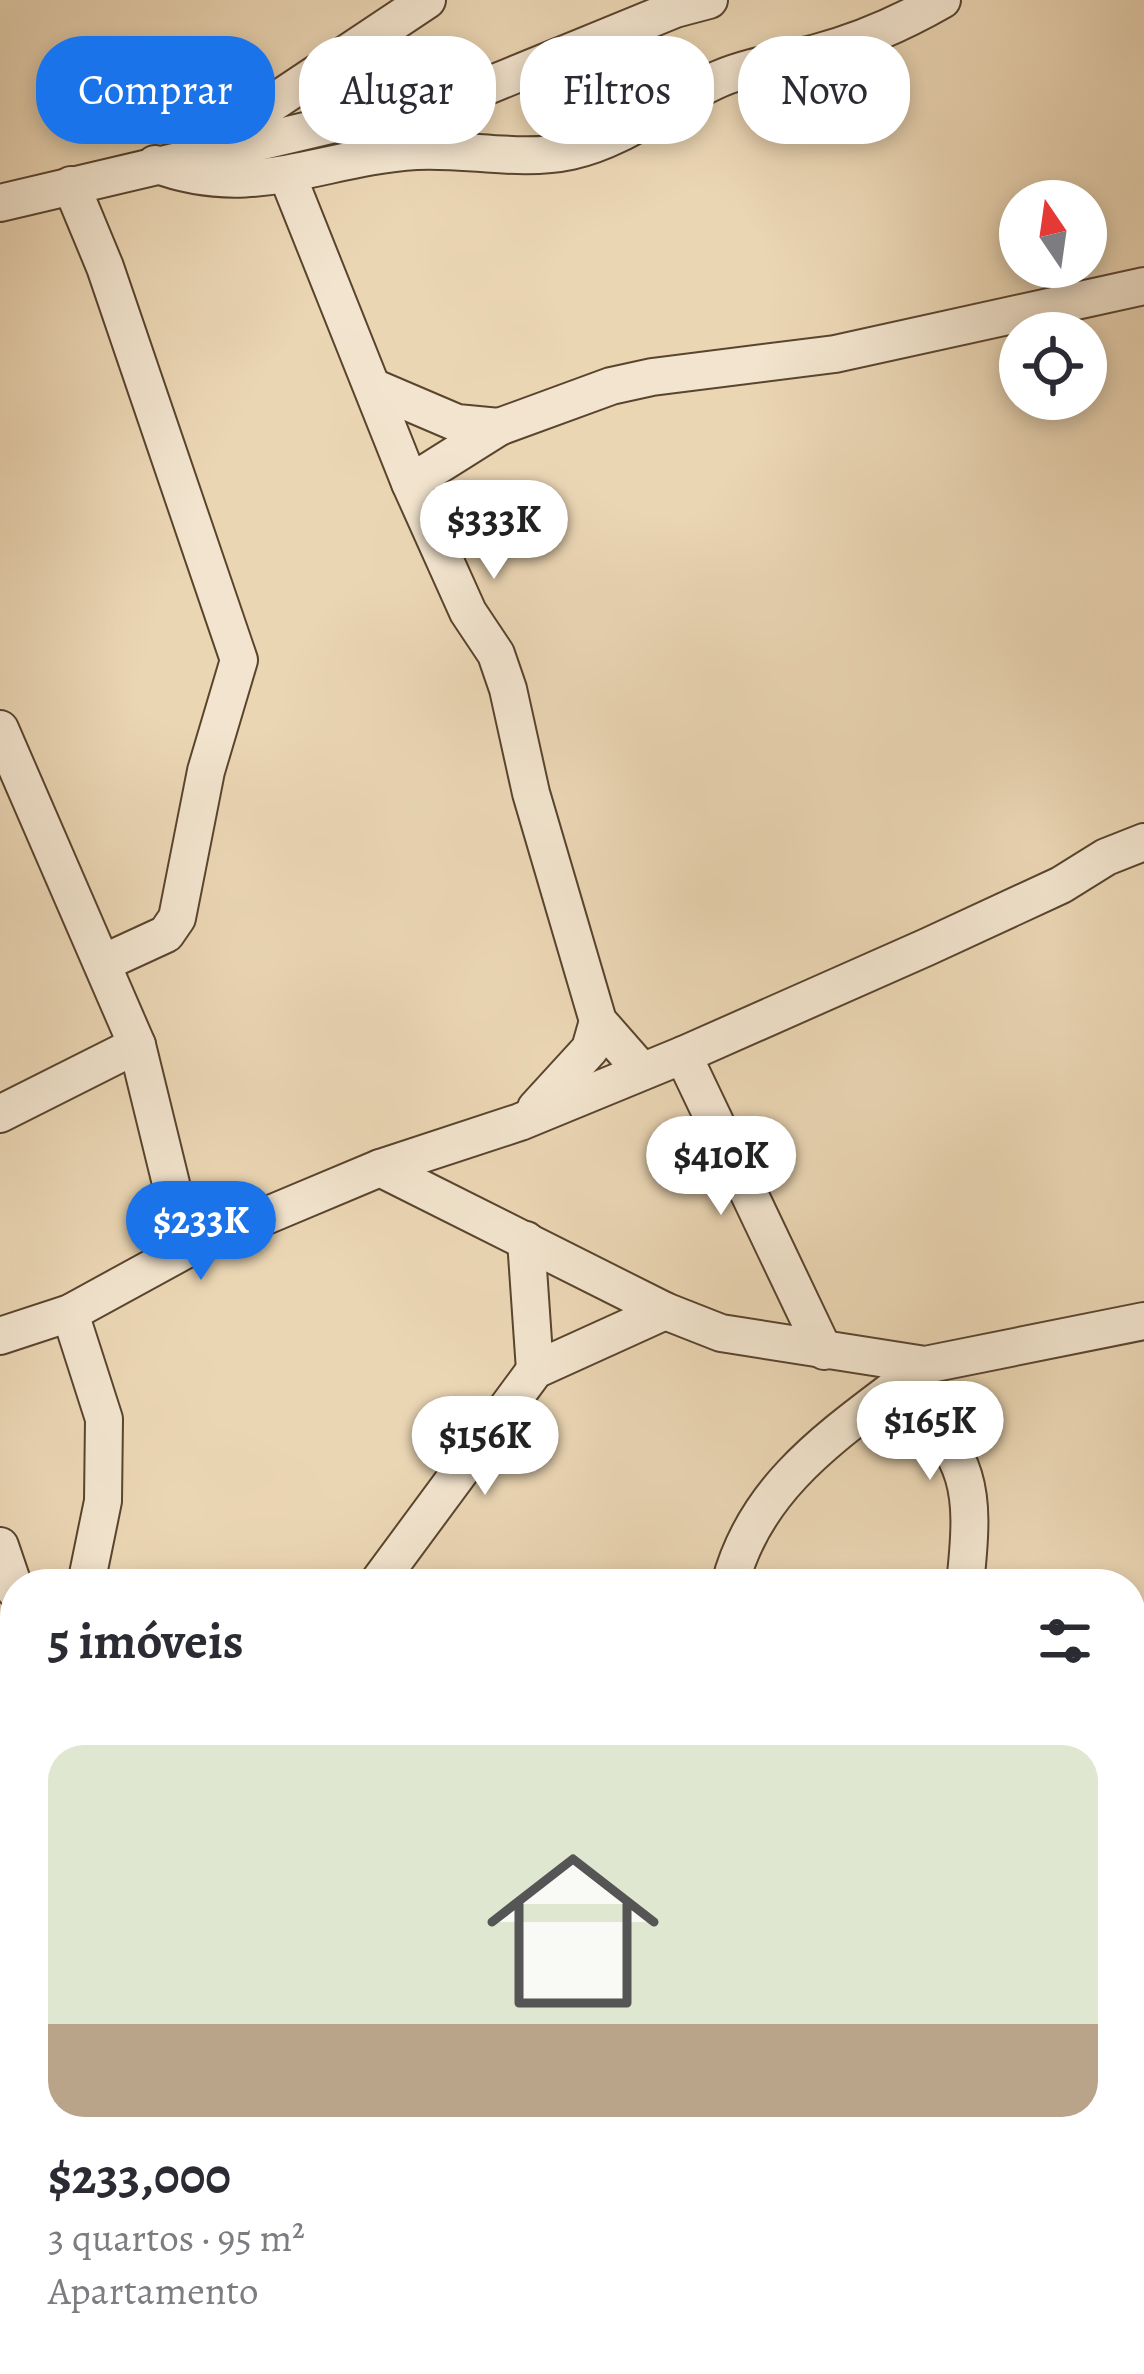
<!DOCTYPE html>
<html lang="pt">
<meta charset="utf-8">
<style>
body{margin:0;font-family:Alegreya,serif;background:#f7f7f7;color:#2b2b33;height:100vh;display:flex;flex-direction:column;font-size:45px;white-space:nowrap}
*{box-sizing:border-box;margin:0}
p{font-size:39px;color:#7c7c81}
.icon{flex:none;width:66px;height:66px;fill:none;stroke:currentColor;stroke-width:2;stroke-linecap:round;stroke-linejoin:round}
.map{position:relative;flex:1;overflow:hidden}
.side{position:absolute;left:0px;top:1569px;width:1146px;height:807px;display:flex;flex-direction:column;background:#fff;border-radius:48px 48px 0 0;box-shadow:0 6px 18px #0003}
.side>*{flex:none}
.top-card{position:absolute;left:36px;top:36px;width:1074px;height:108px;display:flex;gap:24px}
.needle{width:78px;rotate:347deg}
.buttons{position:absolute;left:999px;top:180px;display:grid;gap:24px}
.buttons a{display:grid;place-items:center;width:108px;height:108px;border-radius:50%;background:#fff;box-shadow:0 6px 18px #0003;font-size:60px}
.price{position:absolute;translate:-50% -102px;padding:0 27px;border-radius:42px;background:#fff;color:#222;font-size:39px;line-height:78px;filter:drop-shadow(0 3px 6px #0008)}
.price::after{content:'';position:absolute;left:50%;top:72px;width:36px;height:27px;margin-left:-18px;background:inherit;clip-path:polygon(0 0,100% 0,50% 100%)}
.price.current{background:#1a73e8;color:#fff}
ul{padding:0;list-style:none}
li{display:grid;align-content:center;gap:24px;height:636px;padding:0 48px}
li span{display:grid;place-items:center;height:372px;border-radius:36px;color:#555}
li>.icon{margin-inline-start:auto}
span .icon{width:216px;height:216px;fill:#fffc;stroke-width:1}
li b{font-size:51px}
h2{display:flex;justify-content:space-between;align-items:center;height:144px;padding:0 48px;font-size:51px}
.pill{padding:0 42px;border-radius:48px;background:#fff;box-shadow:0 6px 18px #0003;font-size:42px;line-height:108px}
.pill.current{background:#1a73e8;color:#fff}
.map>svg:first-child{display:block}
</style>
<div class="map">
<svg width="1144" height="2374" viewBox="0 0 1144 2374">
<rect width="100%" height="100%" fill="#ebd6b4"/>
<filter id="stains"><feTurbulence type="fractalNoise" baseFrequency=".00167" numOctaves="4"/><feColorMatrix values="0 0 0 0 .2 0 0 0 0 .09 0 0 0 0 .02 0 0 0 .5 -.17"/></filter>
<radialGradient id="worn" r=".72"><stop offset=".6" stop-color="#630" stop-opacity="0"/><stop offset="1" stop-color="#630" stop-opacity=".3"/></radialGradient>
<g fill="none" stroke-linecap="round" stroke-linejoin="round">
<g stroke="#59442e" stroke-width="40">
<g id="minor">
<polyline points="217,140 427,0"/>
<path d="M 155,164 C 253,201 321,157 416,151 C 466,148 521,162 571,151 C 625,139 669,101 719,79 C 749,66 785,61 816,53 C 861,41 902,23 942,0"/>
<polyline points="288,177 410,483 468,612 496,654 508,689 531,793 598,1021 641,1070"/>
<polyline points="71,185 105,267 239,660 206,771 177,918 166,934 103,963"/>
<polyline points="0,203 475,91 675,9 709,0"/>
<polyline points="375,388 457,423 499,427"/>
<polyline points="410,483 499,427 611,386 652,377 835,354 1144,286"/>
<polyline points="0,729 137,1045 187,1249"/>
<polyline points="683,1055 824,1351"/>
<polyline points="536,1108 590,1049 598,1021"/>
<polyline points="0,1114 137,1045"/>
<polyline points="380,1168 665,1311 721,1333 925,1365 1144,1321"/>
<polyline points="526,1240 535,1370"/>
<polyline points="70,1313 104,1419 103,1501 86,1584"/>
<polyline points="0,1336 70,1313 187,1249 380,1168 520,1122 683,1055 927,947 1061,885 1106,857 1144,842"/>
<path d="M 905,1381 C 967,1466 977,1476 965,1584"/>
<polyline points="0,1546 15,1590"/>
<polyline points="377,1584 535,1370 665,1311"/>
<path d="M 730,1584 C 757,1479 845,1428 925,1365"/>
<polyline points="1131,1727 1144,1725"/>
<polyline points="0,1732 15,1717"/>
<polyline points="1131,1995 1144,1992"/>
<polyline points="0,2078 15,2057"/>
<polyline points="0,2186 15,2187"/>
<polyline points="1131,2271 1144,2270"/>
<polyline points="630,2361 664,2374"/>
<polyline points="1040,2361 1042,2374"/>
</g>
</g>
<use href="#minor" stroke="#f2e4ce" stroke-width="36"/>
</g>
<rect width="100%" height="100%" filter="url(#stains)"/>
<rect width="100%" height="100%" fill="url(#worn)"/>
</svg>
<div class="buttons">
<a><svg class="needle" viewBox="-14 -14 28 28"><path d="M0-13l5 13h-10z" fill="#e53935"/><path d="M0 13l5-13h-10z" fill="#7c7c81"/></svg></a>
<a><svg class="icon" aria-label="locate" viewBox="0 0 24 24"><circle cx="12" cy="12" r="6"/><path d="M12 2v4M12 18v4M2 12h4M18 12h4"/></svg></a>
</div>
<b class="price" style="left:494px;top:582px">$333K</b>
<b class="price" style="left:721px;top:1218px">$410K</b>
<b class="price current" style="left:201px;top:1283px">$233K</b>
<b class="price" style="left:930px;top:1483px">$165K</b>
<b class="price" style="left:485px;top:1498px">$156K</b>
<div class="top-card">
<a class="pill current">Comprar</a>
<a class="pill">Alugar</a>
<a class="pill">Filtros</a>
<a class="pill">Novo</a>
</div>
<section class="side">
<h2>5 imóveis<svg class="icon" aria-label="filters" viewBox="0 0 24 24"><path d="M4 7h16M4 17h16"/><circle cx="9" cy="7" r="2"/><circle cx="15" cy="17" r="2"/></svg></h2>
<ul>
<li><span style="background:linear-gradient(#dfe7d0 75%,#b9a48a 0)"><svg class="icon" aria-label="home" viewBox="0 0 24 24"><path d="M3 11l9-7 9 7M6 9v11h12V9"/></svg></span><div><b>$233,000</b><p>3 quartos · 95 m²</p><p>Apartamento</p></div></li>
</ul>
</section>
</div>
